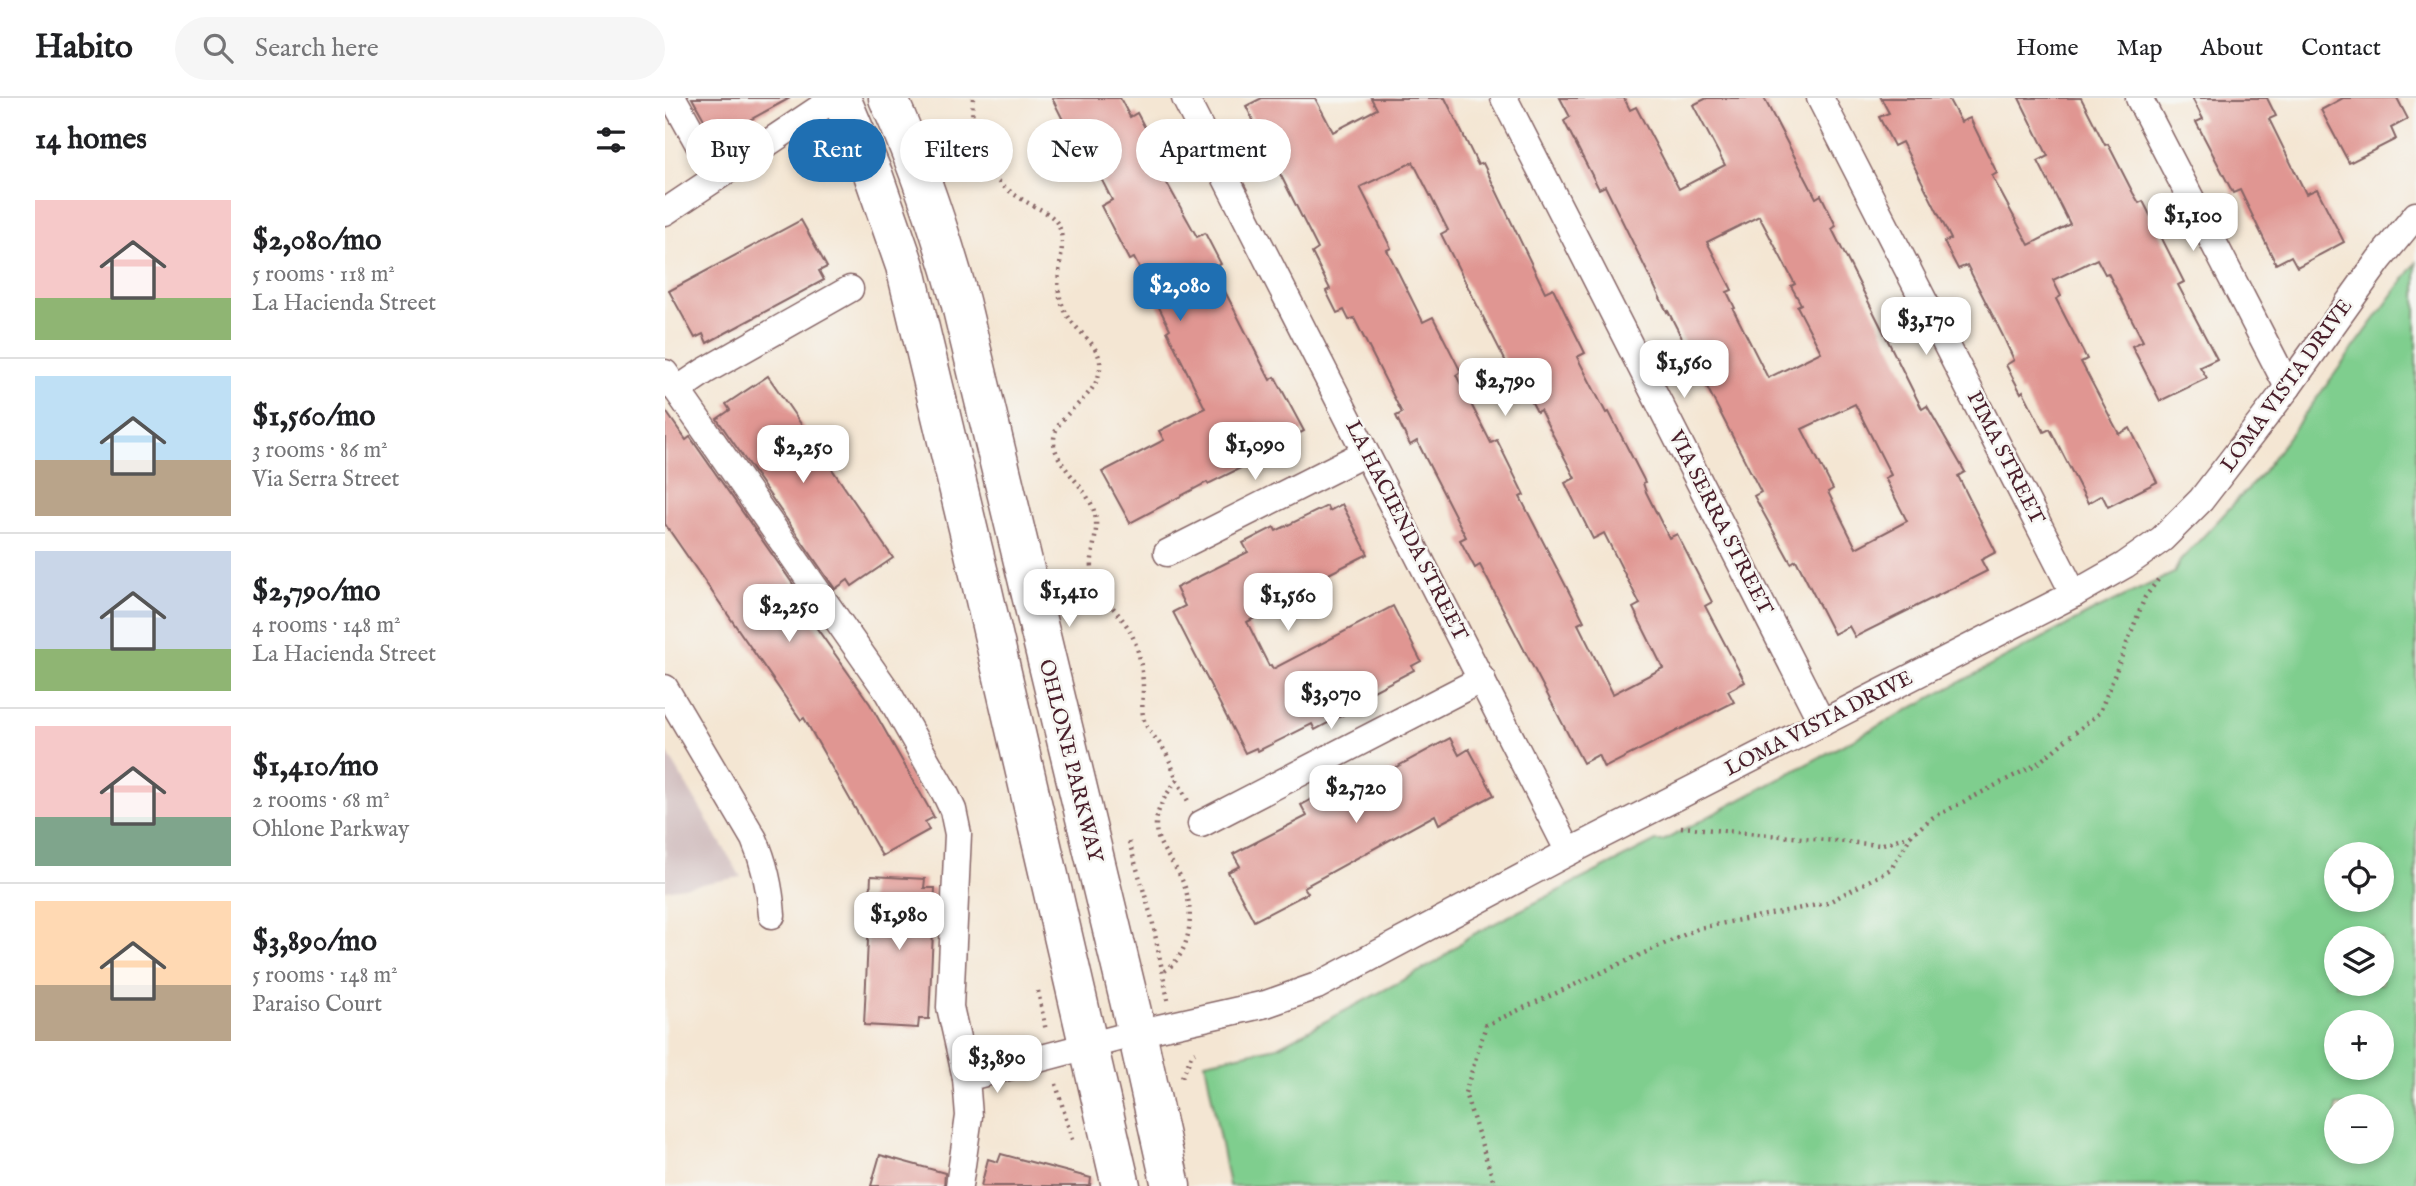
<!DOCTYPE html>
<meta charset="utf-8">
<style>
body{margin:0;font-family:"IM FELL English",serif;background:#f6f6f6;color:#202124;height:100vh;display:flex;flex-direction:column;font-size:26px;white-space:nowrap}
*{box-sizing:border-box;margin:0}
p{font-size:23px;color:#757577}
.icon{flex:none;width:38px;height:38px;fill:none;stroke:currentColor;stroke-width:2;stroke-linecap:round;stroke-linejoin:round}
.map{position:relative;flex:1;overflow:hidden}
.details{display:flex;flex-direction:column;background:#fff;width:665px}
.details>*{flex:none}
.top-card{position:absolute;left:21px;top:21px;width:665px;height:63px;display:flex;gap:14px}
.controls{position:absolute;left:1659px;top:744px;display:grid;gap:14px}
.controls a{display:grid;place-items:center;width:70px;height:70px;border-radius:50%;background:#fff;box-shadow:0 4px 10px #0003;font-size:35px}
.price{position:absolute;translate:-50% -60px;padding:0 16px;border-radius:14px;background:#fff;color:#222;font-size:23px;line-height:46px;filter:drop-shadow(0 2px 4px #0008)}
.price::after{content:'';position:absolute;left:50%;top:42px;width:21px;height:16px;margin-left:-10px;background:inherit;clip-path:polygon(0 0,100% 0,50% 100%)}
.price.active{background:#1f6fb2;color:#fff}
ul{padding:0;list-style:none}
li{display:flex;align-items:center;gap:21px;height:175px;padding:0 35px}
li+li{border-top:2px solid #e0e0e0}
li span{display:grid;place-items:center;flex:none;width:196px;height:140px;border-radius:0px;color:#555}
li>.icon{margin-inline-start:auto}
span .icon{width:84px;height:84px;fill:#fffc;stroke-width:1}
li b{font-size:30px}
h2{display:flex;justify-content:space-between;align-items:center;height:84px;padding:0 35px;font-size:30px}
.chip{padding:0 24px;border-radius:32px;background:#fff;box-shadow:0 4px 10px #0003;font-size:24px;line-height:63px}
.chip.active{background:#1f6fb2;color:#fff}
header{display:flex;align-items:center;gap:42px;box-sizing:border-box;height:98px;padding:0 35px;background:#fff;border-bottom:2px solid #e0e0e0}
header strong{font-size:33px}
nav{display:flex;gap:38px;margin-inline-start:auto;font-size:24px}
.search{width:490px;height:63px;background:#f6f6f6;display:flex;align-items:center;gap:18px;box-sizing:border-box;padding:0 24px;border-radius:38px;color:#757577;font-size:26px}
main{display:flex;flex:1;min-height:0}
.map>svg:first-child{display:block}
</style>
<header>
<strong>Habito</strong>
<div class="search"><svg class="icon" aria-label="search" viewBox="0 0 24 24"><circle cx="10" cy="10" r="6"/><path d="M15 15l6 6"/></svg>Search here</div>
<nav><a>Home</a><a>Map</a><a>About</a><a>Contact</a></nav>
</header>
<main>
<section class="details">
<h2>14 homes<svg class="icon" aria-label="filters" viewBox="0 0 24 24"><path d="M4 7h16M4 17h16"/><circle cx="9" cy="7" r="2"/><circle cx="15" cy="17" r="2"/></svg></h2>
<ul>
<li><span style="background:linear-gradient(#f6c9c9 70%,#8fb573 0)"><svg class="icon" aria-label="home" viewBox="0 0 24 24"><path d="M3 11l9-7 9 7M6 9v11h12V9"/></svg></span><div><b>$2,080/mo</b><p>5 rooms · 118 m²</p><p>La Hacienda Street</p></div></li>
<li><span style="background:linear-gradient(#bfe0f5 60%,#b9a48a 0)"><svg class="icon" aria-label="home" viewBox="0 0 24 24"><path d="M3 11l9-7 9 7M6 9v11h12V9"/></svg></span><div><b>$1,560/mo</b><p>3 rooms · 86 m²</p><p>Via Serra Street</p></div></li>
<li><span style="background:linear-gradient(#c9d6e8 70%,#8fb573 0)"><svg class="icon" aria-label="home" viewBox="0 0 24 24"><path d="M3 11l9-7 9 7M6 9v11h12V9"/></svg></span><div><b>$2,790/mo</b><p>4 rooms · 148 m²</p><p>La Hacienda Street</p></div></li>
<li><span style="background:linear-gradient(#f6c9c9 65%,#7fa58c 0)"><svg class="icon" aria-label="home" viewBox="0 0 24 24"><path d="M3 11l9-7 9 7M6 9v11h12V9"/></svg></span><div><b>$1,410/mo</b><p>2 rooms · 68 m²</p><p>Ohlone Parkway</p></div></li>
<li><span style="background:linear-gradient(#ffd9b3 60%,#b9a48a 0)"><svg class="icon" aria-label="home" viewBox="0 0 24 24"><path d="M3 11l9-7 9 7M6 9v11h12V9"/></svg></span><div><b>$3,890/mo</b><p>5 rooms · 148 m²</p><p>Paraiso Court</p></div></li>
</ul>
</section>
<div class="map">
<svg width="1751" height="1088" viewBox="0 0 1751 1088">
<rect width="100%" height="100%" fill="#f6f6f2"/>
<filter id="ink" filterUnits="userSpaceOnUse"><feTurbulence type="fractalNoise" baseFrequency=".0143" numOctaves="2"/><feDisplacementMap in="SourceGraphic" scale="14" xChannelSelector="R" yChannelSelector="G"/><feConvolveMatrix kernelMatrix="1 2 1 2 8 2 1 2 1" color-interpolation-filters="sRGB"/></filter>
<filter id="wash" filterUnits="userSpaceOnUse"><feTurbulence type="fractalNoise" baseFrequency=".00686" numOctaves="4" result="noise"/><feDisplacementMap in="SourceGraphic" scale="28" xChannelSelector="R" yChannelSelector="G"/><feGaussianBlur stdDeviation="1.57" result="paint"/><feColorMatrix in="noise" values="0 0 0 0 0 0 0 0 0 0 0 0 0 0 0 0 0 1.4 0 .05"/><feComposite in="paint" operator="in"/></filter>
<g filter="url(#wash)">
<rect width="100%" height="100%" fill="#f4e6d3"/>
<polygon fill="#d2bfc0" points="0,651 76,779 0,792"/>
<path fill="#7fce8e" stroke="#64765c" stroke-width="2" fill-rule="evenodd" d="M 1751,165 L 1751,1088 L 564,1088 L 540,964 L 612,949 L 772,864 L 803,839 L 991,743 L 998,743 L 1430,512 L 1509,475 L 1515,463 L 1594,379 ZM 1717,756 L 1717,802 L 1671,802 L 1671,756 ZM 1717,840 L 1717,886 L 1671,886 L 1671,840 ZM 1671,924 L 1717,924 L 1717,970 L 1671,970 ZM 1671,1008 L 1717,1008 L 1717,1054 L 1671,1054 Z"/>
<g id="blocks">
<g fill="#e09692" fill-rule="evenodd">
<polygon points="27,0 125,0 50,41"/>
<polygon points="387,0 455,0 465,19 472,15 487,43 480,46 532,139 540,135 556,166 548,170 605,282 610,279 639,333 629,338 630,342 596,360 543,386 542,384 465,425 437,374 499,342 494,333 540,310 502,233 505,231 469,160 464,162 436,108 447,102 411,31 404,34"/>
<path d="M 597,0 L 650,0 L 668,34 L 712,11 L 706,0 L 780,0 L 813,67 L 818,65 L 880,194 L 888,190 L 901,217 L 920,255 L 912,259 L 941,315 L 944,314 L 980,384 L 978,385 L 981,394 L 1004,440 L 1012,436 L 1047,504 L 1040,508 L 1080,584 L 1063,593 L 1069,604 L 939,670 L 933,657 L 918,665 L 815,467 L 810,470 L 795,442 L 801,439 L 761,361 L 752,343 L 745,347 L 731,318 L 737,315 L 689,220 L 684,222 L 679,212 L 672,215 L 661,193 L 665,191 L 647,155 L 653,151 L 604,54 L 597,58 L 583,30 L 590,26 L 581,8 ZM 748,64 L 783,132 L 776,136 L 840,262 L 858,297 L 862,295 L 872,314 L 875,312 L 910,380 L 900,385 L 928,441 L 939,435 L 975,506 L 968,510 L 998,570 L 948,596 L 913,526 L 919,523 L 855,399 L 859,397 L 832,342 L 826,345 L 791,277 L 796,274 L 768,219 L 758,224 L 722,152 L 726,150 L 695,89 Z"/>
<path d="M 895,0 L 959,0 L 965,12 L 971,9 L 1014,91 L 1060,67 L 1028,7 L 1042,0 L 1099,0 L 1151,100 L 1156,97 L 1171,128 L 1167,131 L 1257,311 L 1262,308 L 1300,374 L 1293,378 L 1331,454 L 1316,462 L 1322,473 L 1190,539 L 1184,528 L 1169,536 L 1131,462 L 1126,465 L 1089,398 L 1096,394 L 1003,213 L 1002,214 L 940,88 L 934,91 L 899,23 L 905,19 ZM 1094,118 L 1130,186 L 1126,188 L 1136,206 L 1132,208 L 1156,254 L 1103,280 L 1068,211 L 1070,210 L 1062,194 L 1067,192 L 1042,144 ZM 1190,306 L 1226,377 L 1220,380 L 1242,423 L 1191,450 L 1163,394 L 1168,391 L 1137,331 Z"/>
<polygon points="1216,0 1283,0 1296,24 1305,20 1332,75 1327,78 1364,147 1405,126 1373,63 1383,58 1354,0 1416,0 1440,47 1443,46 1468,95 1474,105 1478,103 1519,184 1513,187 1552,261 1535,269 1542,280 1495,303 1467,248 1478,243 1443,175 1440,176 1432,161 1388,182 1396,198 1391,201 1422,261 1416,264 1454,336 1465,330 1492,384 1443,409 1437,397 1423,405 1385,331 1379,334 1358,293 1356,295 1341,267 1349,262 1338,238 1302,167 1293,171 1279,144 1286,141 1237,44 1229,48 1214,19 1224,15"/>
<polygon points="1527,0 1602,0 1611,18 1604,21 1641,96 1652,91 1679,144 1632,169 1626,158 1611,166 1575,92 1568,95 1531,24 1538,21"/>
<polygon points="1678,0 1732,0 1743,21 1726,30 1731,41 1684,65 1656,12"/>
<polygon points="136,122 162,169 154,173 159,182 42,245 38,236 30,240 4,193"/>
<polygon points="103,278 228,460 187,488 183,482 170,491 52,321 65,312 61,306"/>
<polygon points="0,312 21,342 25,339 144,509 139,512 205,606 269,719 260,724 264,732 217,758 139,620 136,622 0,426"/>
<polygon points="677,406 703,456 640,488 642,492 582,524 604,568 606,567 608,571 728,508 756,563 747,568 749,572 674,611 678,617 650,632 647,626 593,653 591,650 580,655 508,514 520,508 511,490 583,454 578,445 609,429 611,433 662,408 664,413"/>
<polygon points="785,640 794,657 804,651 829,697 774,726 770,717 639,789 643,795 589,823 563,774 575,768 568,756 642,718 636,707 665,691 667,695 705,675 709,681"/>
<polygon points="206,778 260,781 259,790 270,790 264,921 254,921 253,930 199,927"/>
<polygon points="336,1056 426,1080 425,1088 316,1088 323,1061 333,1064"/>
<polygon points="215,1057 280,1075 279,1088 206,1088"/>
</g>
</g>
</g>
<g filter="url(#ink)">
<use href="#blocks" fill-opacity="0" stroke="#866566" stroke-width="2"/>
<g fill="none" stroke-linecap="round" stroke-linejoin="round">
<g stroke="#866566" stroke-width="29">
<g id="street">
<polyline points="8,0 38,54"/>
<polyline points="520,0 904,754"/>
<polyline points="839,0 1157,625"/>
<polyline points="1155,0 1409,496"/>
<polyline points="1474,0 1623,289"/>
<polyline points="0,114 170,0"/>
<polyline points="0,275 222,593 280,695 288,712 293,736 285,909 301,980"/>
<polyline points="12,292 40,273 185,191"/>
<polyline points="502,455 700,355"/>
<path d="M 0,590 L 89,741 C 100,766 105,789 107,817"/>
<polyline points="536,726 817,581"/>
<polyline points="294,1088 304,1018 301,980 472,935 601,906 652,888 904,754 1409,496 1460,467 1497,441 1536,402 1623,289 1714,162 1751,117"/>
</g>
</g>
<g stroke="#866566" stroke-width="41">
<g id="secondary">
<polyline points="176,0 208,76 240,168 315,480 456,1088"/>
<path d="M 223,0 C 254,68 275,132 295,203 L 472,935 L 506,1088"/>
</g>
</g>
<g stroke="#866566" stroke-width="4.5" stroke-dasharray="2 5" stroke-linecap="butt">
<path d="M 308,0 C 304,55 319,81 367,107 C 380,114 393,119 396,135 C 401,164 383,186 403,218 C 413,236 438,248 435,271 C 431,304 387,315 389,345 C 391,368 422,389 429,413 C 436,434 423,455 428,476 C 434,499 454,513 465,533 C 474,550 478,572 478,590 C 478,600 476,612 479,622 C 483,634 493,642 500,653 C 505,662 508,672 512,682 C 502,695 492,709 491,726 C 490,747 508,762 516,780 C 531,810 528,856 498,874"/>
<polyline points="512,682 523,703"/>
<polyline points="1016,729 1215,747 1246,737"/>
<polyline points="464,744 487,821 503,902"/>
<polyline points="373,893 381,933"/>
<polyline points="517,979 528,955 530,954"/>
<polyline points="391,986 408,1045"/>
<polyline points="830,1088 800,995 821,927 1034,830 1162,805 1226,771 1247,736 1267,720 1372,666 1435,614 1480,499 1496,478"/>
</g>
<use href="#street" stroke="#fff" stroke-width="26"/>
<use href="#secondary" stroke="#fff" stroke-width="38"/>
</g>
</g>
<g text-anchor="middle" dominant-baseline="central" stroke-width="5" stroke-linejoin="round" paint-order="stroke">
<g font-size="21" fill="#4a1f2b" stroke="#f6f6f2">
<text transform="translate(1622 288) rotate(-54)">LOMA VISTA DRIVE</text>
<text transform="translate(1340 360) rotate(63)">PIMA STREET</text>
<text transform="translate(1055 425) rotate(63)">VIA SERRA STREET</text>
<text transform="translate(741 433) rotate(63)">LA HACIENDA STREET</text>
<text transform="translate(1154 626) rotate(-27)">LOMA VISTA DRIVE</text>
<text transform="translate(405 663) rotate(76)">OHLONE PARKWAY</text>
</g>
</g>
</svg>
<div class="controls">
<a><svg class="icon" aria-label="locate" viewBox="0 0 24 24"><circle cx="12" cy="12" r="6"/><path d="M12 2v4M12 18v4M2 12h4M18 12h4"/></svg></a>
<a><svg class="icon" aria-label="layers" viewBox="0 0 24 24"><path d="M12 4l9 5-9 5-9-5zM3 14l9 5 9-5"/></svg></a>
<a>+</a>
<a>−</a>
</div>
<b class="price" style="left:1528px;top:155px">$1,100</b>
<b class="price active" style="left:515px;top:225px">$2,080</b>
<b class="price" style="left:1261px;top:259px">$3,170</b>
<b class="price" style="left:1019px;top:302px">$1,560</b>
<b class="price" style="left:840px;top:320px">$2,790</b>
<b class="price" style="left:590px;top:384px">$1,090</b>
<b class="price" style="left:138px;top:387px">$2,250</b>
<b class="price" style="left:404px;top:531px">$1,410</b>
<b class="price" style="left:623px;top:535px">$1,560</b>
<b class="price" style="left:124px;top:546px">$2,250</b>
<b class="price" style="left:666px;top:633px">$3,070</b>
<b class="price" style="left:691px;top:727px">$2,720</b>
<b class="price" style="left:234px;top:854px">$1,980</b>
<b class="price" style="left:332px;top:997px">$3,890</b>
<div class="top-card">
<a class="chip">Buy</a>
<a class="chip active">Rent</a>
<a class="chip">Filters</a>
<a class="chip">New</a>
<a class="chip">Apartment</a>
</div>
</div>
</main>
